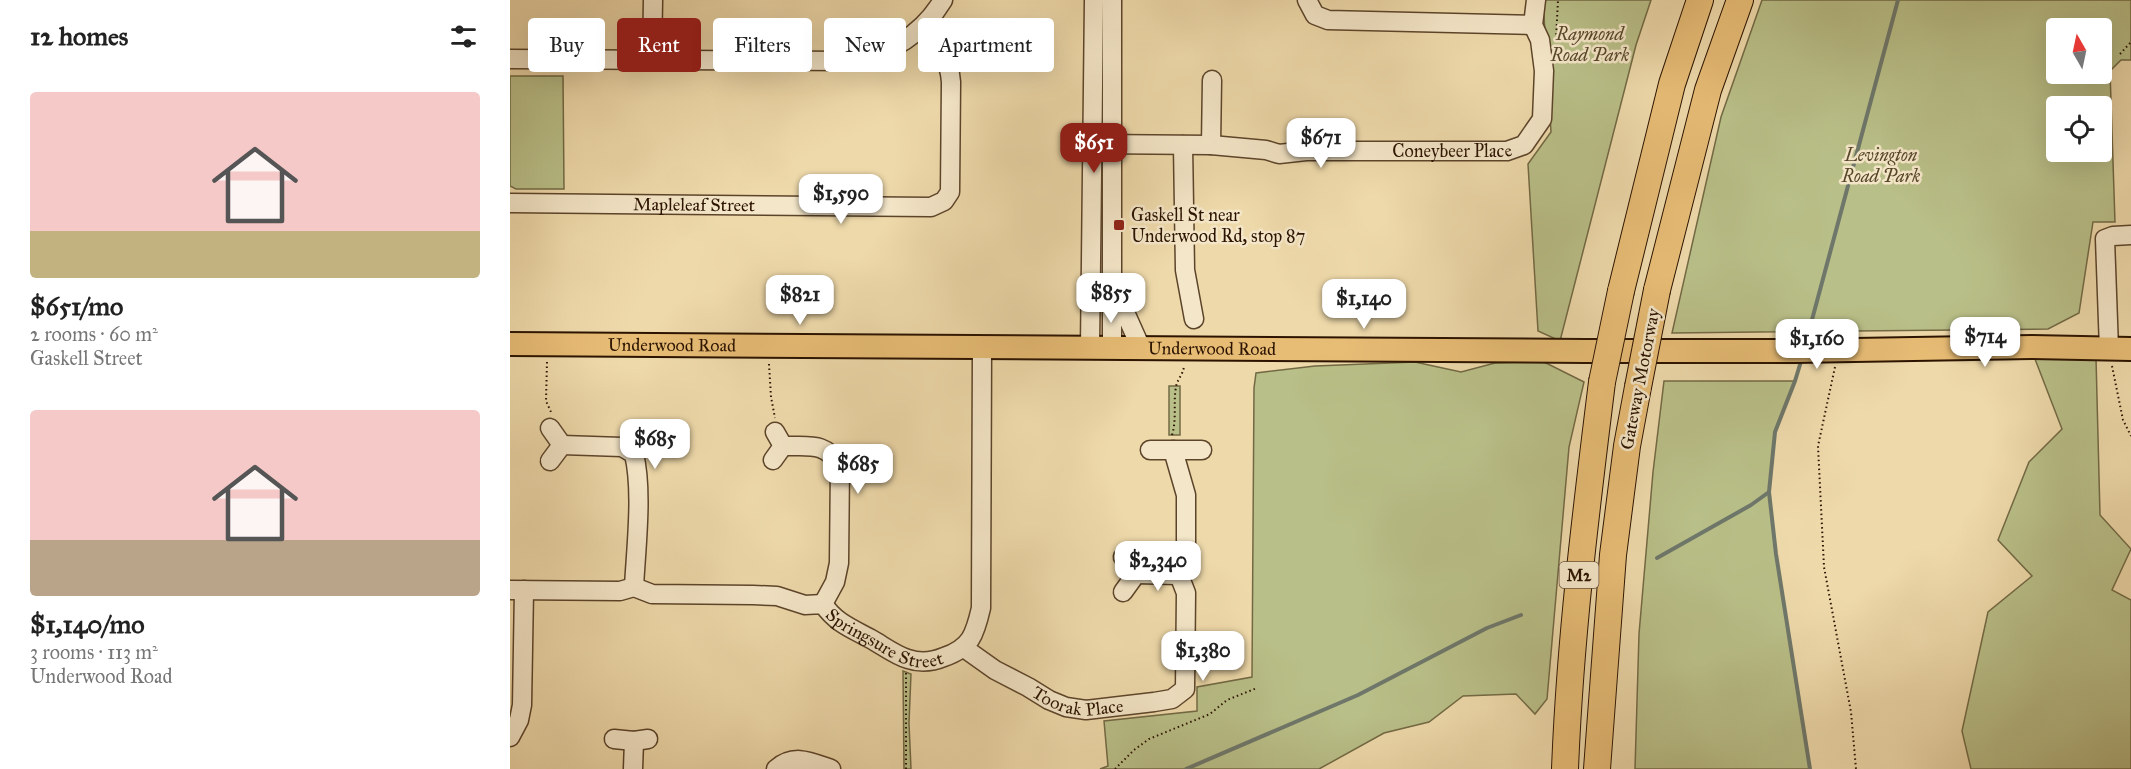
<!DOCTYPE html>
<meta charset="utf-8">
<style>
body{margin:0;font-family:"IM FELL Great Primer",serif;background:#f2f2f2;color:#222;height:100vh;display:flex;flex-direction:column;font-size:22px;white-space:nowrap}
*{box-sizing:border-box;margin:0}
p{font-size:20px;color:#767676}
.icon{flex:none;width:33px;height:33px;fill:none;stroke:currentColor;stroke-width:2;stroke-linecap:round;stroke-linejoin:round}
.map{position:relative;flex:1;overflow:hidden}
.panel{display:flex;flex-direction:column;background:#fff;width:510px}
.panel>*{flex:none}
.banner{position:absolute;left:18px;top:18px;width:570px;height:54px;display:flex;gap:12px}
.needle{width:39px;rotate:351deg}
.tools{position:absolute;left:1536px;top:18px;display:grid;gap:12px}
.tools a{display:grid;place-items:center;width:66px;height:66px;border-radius:6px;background:#fff;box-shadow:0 6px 24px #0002;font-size:30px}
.price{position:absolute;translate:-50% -51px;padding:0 14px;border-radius:12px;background:#fff;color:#222;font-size:20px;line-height:39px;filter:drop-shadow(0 2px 3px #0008)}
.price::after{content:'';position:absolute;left:50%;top:36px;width:18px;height:14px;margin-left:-9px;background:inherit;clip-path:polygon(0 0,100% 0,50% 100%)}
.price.selected{background:#8f2418;color:#fff}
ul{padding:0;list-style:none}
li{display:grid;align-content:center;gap:12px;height:318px;padding:0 30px}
li span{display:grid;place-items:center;height:186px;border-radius:6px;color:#555}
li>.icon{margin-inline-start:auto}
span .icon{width:108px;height:108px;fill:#fffc;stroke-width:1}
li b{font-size:26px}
h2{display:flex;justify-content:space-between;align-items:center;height:72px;padding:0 30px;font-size:26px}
.pill{padding:0 21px;border-radius:6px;background:#fff;box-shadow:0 6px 24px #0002;font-size:21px;line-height:54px}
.pill.selected{background:#8f2418;color:#fff}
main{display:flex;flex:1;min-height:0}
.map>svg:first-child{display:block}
</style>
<main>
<section class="panel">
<h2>12 homes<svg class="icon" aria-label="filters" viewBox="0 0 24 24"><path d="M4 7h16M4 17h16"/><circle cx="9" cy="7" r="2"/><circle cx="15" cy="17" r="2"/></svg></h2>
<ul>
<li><span style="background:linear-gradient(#f6c9c9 75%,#c2b280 0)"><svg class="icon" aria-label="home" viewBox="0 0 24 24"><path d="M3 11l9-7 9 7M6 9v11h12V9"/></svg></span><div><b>$651/mo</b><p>2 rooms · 60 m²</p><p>Gaskell Street</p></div></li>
<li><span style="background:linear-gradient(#f6c9c9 70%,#b9a48a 0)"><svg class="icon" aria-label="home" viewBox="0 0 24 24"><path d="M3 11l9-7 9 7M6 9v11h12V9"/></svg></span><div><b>$1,140/mo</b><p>3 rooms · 113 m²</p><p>Underwood Road</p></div></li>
</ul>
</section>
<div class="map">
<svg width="1621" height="769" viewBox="0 0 1621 769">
<rect width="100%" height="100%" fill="#eed9aa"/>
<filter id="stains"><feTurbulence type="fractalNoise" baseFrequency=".00333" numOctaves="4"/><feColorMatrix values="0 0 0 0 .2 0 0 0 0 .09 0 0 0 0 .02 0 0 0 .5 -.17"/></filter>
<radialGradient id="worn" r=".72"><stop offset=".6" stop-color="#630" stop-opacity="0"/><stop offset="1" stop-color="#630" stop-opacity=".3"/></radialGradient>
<g fill="#b9bf88" stroke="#726944" stroke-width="1.5" fill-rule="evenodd">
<polygon points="1033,0 1141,0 1126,45 1050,341 1028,331 1018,164 1041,132"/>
<path d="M 1252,0 L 1621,0 L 1621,60 L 1611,60 L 1600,71 L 1605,222 L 1583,222 L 1569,313 L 1538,329 L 1162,333 L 1211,117 ZM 1546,28 L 1592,28 L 1592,74 L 1546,74 ZM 1546,106 L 1592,106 L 1592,152 L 1546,152 Z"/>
<polygon points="0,76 53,76 54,189 6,189 0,186"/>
<polygon points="1586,358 1590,515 1621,549 1602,590 1621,600 1621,769 1461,769 1452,731 1478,612 1522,576 1488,540 1519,462 1552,429 1525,359"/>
<polygon points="1032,361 1074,382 1059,447 1037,699 1025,714 1006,694 953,696 919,722 874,733 809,769 590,769 598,766 594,721 687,711 687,687 742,677 744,388 746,373 805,366 905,362 951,372 985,363"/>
<polygon points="1154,381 1285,381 1265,432 1259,492 1266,554 1300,769 1125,769 1129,634 1143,472"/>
<rect x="659" y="386" width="11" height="49"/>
<polygon points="393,671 401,674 399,723 401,769 394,769"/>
</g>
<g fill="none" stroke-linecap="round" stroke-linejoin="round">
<g stroke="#6e776a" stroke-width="4">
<polyline points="1296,342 1388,0"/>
<polyline points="1292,358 1285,381 1265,432 1259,492 1266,554 1300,769"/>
<polyline points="1147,558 1241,505 1259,492"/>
<polyline points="676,769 848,695 977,628 1011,615"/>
</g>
<g stroke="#5c442a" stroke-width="21">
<g id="minor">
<polyline points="797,0 805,15 818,20 1023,25"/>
<path d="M 0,59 L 340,61 C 379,54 412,35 433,0"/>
<polyline points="142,60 143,0"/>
<path id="s1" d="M 583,144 L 701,145 L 756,150 L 769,154 L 796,151 L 997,151 L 1014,145 L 1032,119 L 1034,71 L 1030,40 L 1023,25 L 1026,0"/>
<polyline points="673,145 675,270 684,319"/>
<polyline points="701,145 702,80"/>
<path id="s2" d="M 0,203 L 421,207 L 434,201 L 440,192 L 441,82 C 439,55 428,47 410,29"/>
<polyline points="605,290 631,348"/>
<polyline points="580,347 584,0"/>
<polyline points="602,348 602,0"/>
<polyline points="1599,349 1595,239 1603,236 1621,235"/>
<path d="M 52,445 L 112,447 L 124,454 C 133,491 126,548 124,587"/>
<path d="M 273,446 C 299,447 315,441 330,466 L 329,563 L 325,582 L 313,604"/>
<polyline points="663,450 692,450"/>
<polyline points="263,460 273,446 265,432"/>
<polyline points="40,461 52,445 40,428"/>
<polyline points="613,557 626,574"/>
<polyline points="626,574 669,575"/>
<path id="s3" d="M 0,590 L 110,591 L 124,587 L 142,594 L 243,595 L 267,596 L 295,605 L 313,604 C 326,623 341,628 361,639 C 372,645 385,655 398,659 C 410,663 422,662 434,657 C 461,648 465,634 471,608 L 472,348"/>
<polyline points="613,592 626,574"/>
<path id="s4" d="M 454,648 L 485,670 L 518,687 L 539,700 L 556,707 L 576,710 L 644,702 L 662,699 L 675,689 L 676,593 L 669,575 L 676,555 L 676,495 L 663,450 L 640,450"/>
<polyline points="0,737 9,720 12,705 14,590"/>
<polyline points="104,739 124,741 138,739"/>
<polyline points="123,769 124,741"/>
<path d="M 266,769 C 284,753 301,762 321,769"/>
</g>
</g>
<g stroke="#2b1300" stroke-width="26">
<g id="major">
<path id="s5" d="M 0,344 L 1075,351 L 1285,351 L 1522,347 L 1621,349"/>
</g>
</g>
<g stroke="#2b1300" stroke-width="28">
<g id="highway">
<polyline points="1147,290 1198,90 1230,0"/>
<polyline points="1111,291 1162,84 1190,0"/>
<path d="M 1055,769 C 1060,639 1076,511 1092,382"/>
<polyline points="1087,769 1103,555 1117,446 1128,387"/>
</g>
</g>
<g stroke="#2b1300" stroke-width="2" stroke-dasharray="1.5 3" stroke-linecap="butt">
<polyline points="1046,39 1048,0"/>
<polyline points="1610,54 1621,42"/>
<polyline points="37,362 36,401 41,412"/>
<polyline points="259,364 261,397 265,418"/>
<polyline points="1602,366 1613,420 1621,436"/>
<polyline points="1325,367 1308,446 1314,567 1341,712 1346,769"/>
<path d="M 662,435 C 667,419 663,403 666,387 C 667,379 674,374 674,365"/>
<polyline points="396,673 396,769"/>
<polyline points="605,769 624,750 639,739 700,714 717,700 747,688"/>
</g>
<use href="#minor" stroke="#f4e6c8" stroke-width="18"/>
<use href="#major" stroke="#e7bc75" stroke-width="22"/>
<use href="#highway" stroke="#e7bc75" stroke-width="26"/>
<g stroke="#2b1300" stroke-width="28" stroke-linecap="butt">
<g id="highway-bridge">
<polyline points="1092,382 1111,291"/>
<polyline points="1128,387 1147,290"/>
</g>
</g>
<use href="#highway-bridge" stroke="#e7bc75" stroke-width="26"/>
</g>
<rect fill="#8f2418" stroke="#f4e6c8" stroke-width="2" x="603" y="219" width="12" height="12" rx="3"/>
<g text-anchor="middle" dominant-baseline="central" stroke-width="5" stroke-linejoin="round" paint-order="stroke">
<rect fill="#f4e6c8" stroke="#67523c" stroke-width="1.5" x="1049.5" y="562" width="39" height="26" rx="4.5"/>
<g font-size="16" font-weight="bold" fill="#2b1300">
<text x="1069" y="575">M2</text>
</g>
<g font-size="18" font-style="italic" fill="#564729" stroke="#f4e6c8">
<text x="1080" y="34">Raymond<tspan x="1080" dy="21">Road Park</tspan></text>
<text x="1371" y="155">Levington<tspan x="1371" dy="21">Road Park</tspan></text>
</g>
<g font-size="18" fill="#2b1300" stroke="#f4e6c8">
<text stroke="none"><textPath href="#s1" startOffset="360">Coneybeer Place</textPath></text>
<text stroke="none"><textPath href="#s2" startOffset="184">Mapleleaf Street</textPath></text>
<text stroke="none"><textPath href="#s5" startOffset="162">Underwood Road</textPath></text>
<text stroke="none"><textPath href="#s5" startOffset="702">Underwood Road</textPath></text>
<text transform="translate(1130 379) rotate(-79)">Gateway Motorway</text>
<text stroke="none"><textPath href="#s3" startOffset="390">Springsure Street</textPath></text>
<text stroke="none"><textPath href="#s4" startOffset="129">Toorak Place</textPath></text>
</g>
<g font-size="18" fill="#2b1300" stroke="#f4e6c8" text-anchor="start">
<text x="621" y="215">Gaskell St near<tspan x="621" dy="21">Underwood Rd, stop 87</tspan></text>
</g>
</g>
<rect width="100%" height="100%" filter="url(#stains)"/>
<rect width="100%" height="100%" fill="url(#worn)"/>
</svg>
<div class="tools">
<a><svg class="needle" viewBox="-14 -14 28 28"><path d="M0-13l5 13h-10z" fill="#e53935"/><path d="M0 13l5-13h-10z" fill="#767676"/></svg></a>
<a><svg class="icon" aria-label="locate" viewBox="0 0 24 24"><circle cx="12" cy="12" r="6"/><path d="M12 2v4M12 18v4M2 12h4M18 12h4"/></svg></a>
</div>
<b class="price" style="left:811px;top:169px">$671</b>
<b class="price selected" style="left:584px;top:174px">$651</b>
<b class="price" style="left:331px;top:225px">$1,590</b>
<b class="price" style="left:601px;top:324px">$855</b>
<b class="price" style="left:290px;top:326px">$821</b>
<b class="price" style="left:854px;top:330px">$1,140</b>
<b class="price" style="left:1475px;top:368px">$714</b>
<b class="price" style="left:1307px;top:370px">$1,160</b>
<b class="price" style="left:145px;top:470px">$685</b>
<b class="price" style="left:348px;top:495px">$685</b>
<b class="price" style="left:648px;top:592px">$2,340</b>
<b class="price" style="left:693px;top:682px">$1,380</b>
<div class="banner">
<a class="pill">Buy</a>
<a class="pill selected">Rent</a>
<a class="pill">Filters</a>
<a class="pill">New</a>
<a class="pill">Apartment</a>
</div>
</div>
</main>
